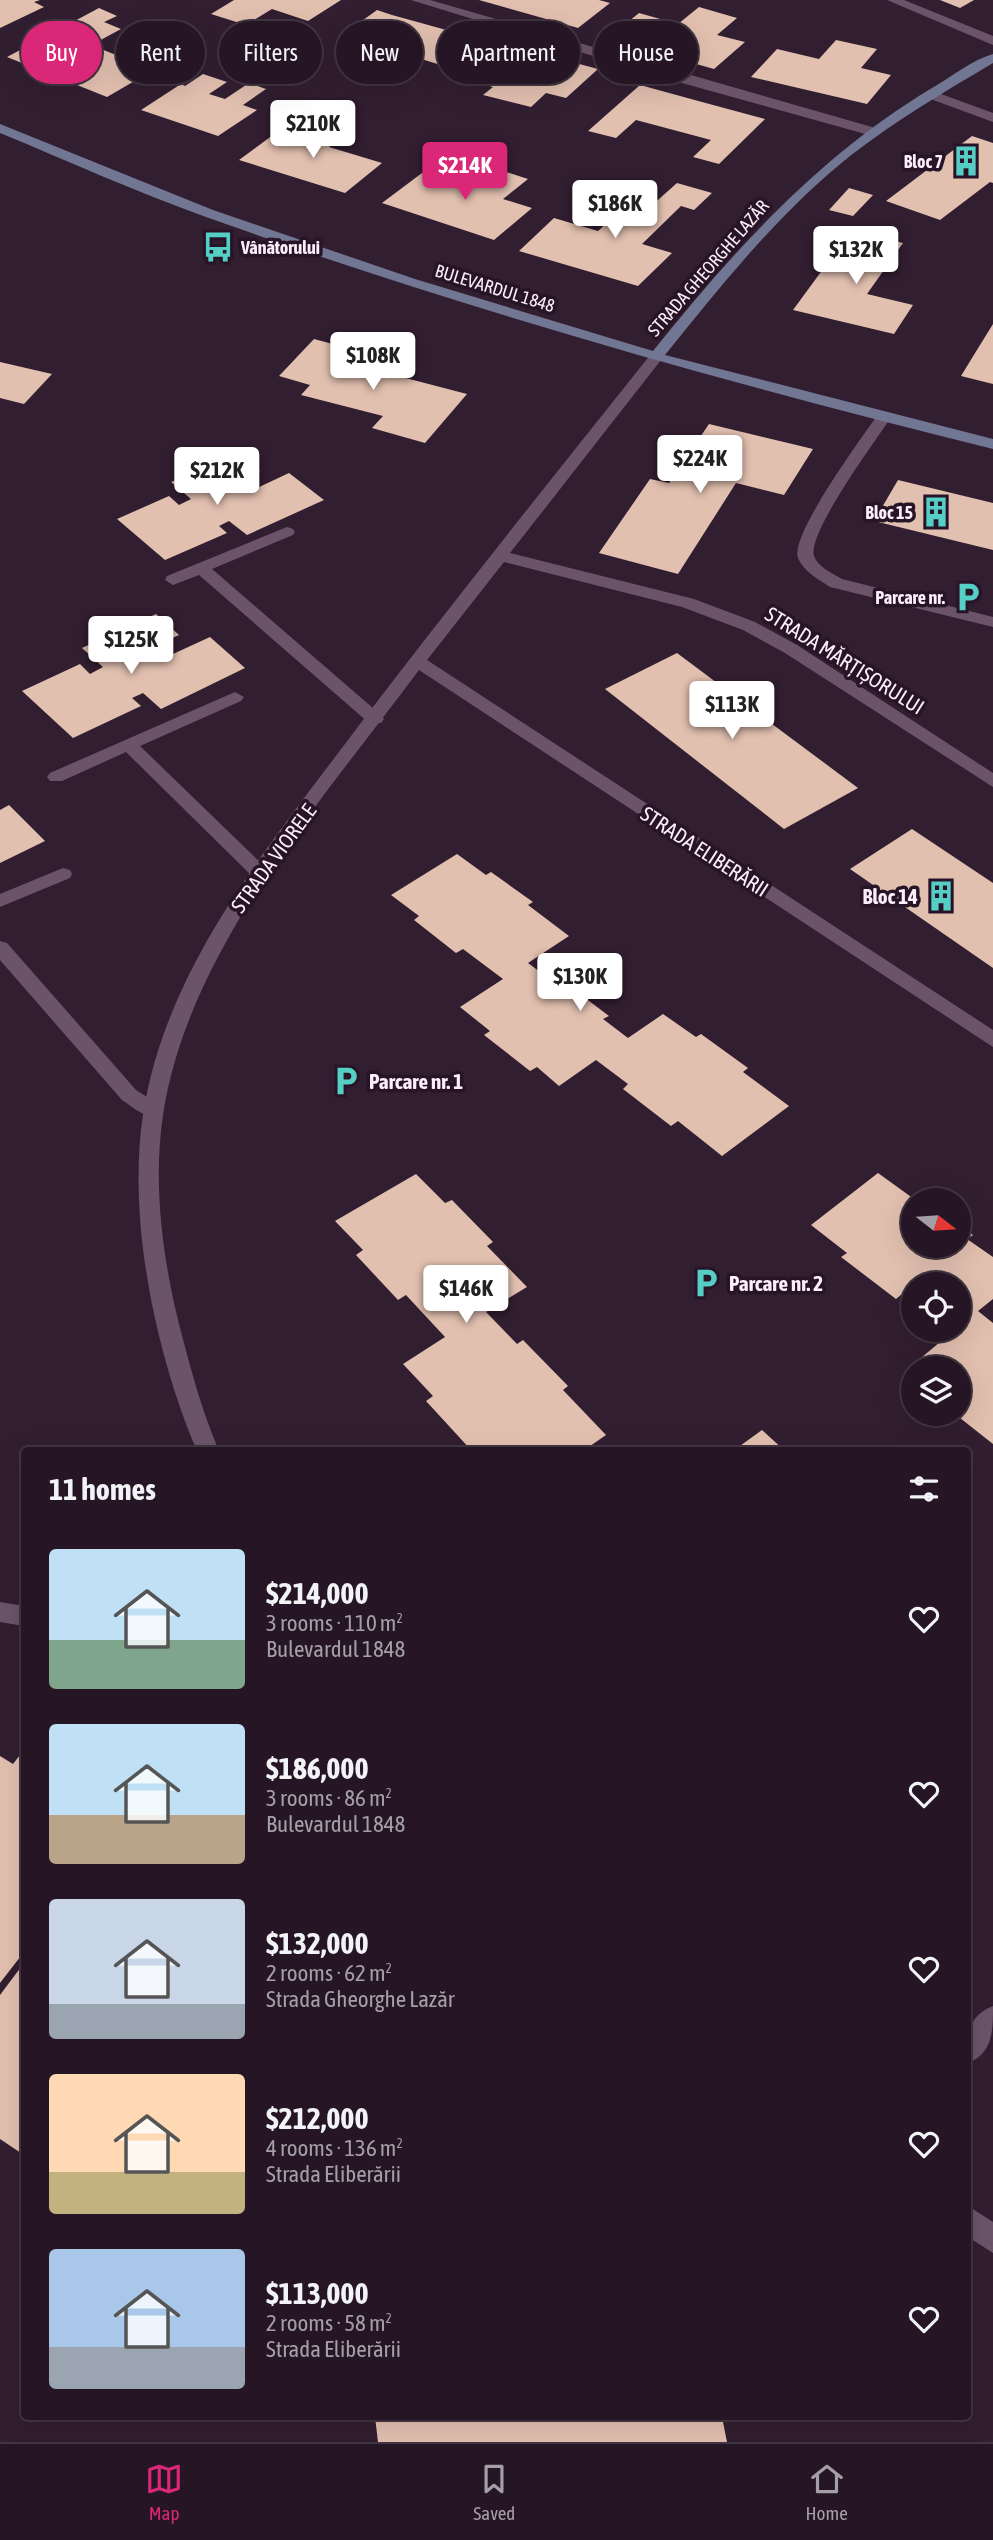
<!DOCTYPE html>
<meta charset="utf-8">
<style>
body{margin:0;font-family:"Asap Condensed",sans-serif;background:#322332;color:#f1f3f6;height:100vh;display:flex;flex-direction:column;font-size:26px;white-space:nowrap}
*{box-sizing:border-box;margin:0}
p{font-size:23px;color:#a49fa7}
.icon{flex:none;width:38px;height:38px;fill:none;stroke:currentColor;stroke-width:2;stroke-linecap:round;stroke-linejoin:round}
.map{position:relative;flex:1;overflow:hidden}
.sheet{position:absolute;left:21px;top:1447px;width:950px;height:973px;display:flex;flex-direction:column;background:#261625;border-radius:7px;box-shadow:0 7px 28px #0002,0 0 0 2px #423542}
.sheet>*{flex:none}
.hud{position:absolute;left:21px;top:21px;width:952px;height:63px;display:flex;gap:14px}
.needle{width:46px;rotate:107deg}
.fabs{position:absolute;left:901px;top:1188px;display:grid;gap:14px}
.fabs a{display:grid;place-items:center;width:70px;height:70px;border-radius:50%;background:#261625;box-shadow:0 7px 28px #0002,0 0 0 2px #423542;font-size:35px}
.price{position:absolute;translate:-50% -60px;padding:0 16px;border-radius:7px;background:#fff;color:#222;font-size:23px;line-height:46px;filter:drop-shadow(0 2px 4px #0008)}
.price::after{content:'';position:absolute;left:50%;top:42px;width:21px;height:16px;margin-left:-10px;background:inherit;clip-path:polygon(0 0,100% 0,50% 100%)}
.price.active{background:#db2777;color:#fff}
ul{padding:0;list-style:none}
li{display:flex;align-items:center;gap:21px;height:175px;padding:0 28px}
li span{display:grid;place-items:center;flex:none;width:196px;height:140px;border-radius:7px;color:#555}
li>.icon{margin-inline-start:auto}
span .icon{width:84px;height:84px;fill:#fffc;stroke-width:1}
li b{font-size:30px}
h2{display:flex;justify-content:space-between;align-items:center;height:84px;padding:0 28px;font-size:30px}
.tag{padding:0 24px;border-radius:32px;background:#261625;box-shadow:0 7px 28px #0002,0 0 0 2px #423542;font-size:24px;line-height:63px}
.tag.active{background:#db2777;color:#fff}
.tabs{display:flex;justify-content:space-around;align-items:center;height:98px;border-top:2px solid #423542;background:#261625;font-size:19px;color:#a49fa7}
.tabs a{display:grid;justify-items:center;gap:4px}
.tabs .active{color:#db2777}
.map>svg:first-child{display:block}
</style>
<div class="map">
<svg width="993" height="2442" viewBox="0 0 993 2442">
<rect width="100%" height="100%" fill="#321e31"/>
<g fill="#e2c0b0">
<polygon points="0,0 40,0 34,2 44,7 0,28"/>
<polygon points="234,0 341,0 308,21 272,9 246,25 211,14"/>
<polygon points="479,0 599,0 610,3 578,28"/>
<polygon points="940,0 974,0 960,8"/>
<polygon points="699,7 737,18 717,35 745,42 714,69 607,39 639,13 678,24"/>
<polygon points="99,8 117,16 104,22 121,29 97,42 80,35 73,38 134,62 141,58 122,50 136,43 176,57 107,97 7,57"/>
<polygon points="377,10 392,15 479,39 444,66 405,54 381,73 343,62 367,44 341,36"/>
<polygon points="836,40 877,49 861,68 891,75 867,104 751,77 777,49 819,59"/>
<polygon points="515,48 557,58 598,69 566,98 546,93 531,107 483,95 493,87 475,82"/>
<polygon points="203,74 227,82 209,94 225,99 249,83 266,89 243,105 257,110 218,136 141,110 181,84 185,86"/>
<polygon points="640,85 702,102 765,119 719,164 693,157 711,140 636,120 616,138 588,131"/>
<polygon points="338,125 353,130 329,147 382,163 345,193 239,160 277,132 314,143"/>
<polygon points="972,136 993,143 993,183 990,182 940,220 886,201"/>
<polygon points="488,166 528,179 503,199 532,208 494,240 382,203 422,173 463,186"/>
<polygon points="677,183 712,193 694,210 681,206 642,244 672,253 638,286 519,251 554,218 598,231 621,210 641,215"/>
<polygon points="849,188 873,195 853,216 829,210"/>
<polygon points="851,231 903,243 867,294 913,305 894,334 793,310"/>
<polygon points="993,324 993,384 961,376 980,345"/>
<polygon points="314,339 355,350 344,362 467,394 425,443 372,428 383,416 301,395 310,385 279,376"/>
<polygon points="0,362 52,374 24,404 0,398"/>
<polygon points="709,424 813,449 784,495 736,483 678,574 599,553 650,479 669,483"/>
<polygon points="238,453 260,471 244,478 257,488 289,473 324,500 247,535 229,521 219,526 227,533 165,560 117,519 169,496 179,505 191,499 171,482"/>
<polygon points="898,480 993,503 993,550 874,521"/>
<polygon points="156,614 179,635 161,643 173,654 210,637 245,668 161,709 143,693 132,698 141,706 73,738 22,691 80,664 90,674 103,667 82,648"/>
<polygon points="677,653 858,788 784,829 605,689"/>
<polygon points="9,805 45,841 0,863 0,810"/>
<polygon points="912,829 993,883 993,968 850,869"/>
<polygon points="457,854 486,875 491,872 533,902 528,905 569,936 528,963 559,986 564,982 609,1016 603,1019 628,1038 663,1014 696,1037 701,1034 748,1068 743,1072 789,1106 722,1156 678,1121 671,1126 623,1089 628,1084 596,1060 559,1086 537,1067 530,1071 484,1035 490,1031 460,1007 503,979 463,949 456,953 414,920 419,916 391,895"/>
<polygon points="878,1173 914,1199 914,1246 959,1246 959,1225 973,1235 967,1239 993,1257 993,1299 978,1311 993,1323 993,1444 955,1414 959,1414 959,1368 914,1368 914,1372 909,1368 952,1332 949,1330 959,1330 959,1284 914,1284 914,1303 902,1294 896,1299 841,1257 847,1253 811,1225"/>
<polygon points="416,1174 445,1203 452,1200 493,1242 487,1246 527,1287 486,1312 517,1344 523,1340 568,1386 563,1390 606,1435 583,1451 484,1451 479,1445 471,1450 426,1401 433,1396 403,1364 445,1337 406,1295 398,1300 356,1255 363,1250 335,1221"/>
<polygon points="762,1430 785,1451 733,1451"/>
<polygon points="24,1750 24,1952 0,1983 0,1756 13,1764"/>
<polygon points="24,1963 24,2155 0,2139 0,1995"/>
<polygon points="375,2417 722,2417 727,2442 378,2442"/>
</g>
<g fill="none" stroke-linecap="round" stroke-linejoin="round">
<g fill="#6b546a" fill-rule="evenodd">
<polygon points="887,0 904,0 993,36 993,45"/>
<path d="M 884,411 L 892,416 C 876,440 807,533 814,556 C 818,567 832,573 842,579 L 993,617 L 993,627 L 830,587 C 818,579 804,572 798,558 C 789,536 863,436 879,413 Z"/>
<polygon points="287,527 293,529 295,532 293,535 212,569 381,715 384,719 381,723 369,723 199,575 173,585 165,580 167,576"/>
<polygon points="235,692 244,697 241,701 140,746 266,868 268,872 266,876 252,876 126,752 62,781 50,781 47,777 50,773"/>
<polygon points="63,868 70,870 72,874 70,878 0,907 0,894"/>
<path d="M 0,941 L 7,943 L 136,1090 L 160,1105 L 163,1110 L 160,1115 C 146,1120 134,1108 122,1100 L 0,960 Z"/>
</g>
<g fill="#6b546a" fill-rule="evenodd">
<polygon points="411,0 430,0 879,129 881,132 879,135 869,135 671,80"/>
<polygon points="930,90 993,113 993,122 925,97 923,94"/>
<path d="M 656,353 L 661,354 L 663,357 L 661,360 L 510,553 L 694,599 L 755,622 L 797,645 L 993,773 L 993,787 L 785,653 L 743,630 L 682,607 L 504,562 L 427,660 L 993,1030 L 993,1047 L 419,670 C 322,801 188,949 163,1115 C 153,1182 162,1254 178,1320 C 189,1363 201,1409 219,1451 L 197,1451 C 156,1355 127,1219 143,1115 C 166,964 272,842 360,724 C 455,599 553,477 651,354 Z"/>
<polygon points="0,1602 24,1606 24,1626 0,1622"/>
<path d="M 993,2006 C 993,2031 993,2053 968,2063 C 968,2038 965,2017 993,2006 Z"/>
<polygon points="968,2206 993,2222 993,2253 968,2237"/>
</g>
<path fill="#717693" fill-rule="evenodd" d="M 993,54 L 993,63 C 944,92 895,121 850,156 C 779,213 722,284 665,355 L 993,439 L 993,449 C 727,383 464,309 206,217 C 136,192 68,161 0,133 L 0,124 L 213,210 L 415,279 L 653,351 C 734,250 819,156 932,88 C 951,77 972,60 993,54 Z"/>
</g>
<defs>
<g id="building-bare" transform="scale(2.415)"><path d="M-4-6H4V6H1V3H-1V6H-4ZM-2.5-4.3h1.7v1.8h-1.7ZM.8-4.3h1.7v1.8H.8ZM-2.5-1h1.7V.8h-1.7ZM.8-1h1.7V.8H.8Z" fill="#55cec5" stroke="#281427" stroke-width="2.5" paint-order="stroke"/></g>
<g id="bus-bare" transform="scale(2.415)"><path d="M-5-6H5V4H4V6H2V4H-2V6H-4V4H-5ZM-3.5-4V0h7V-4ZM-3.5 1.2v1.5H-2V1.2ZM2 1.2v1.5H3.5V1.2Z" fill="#55cec5" stroke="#281427" stroke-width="2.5" paint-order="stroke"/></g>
<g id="parking-bare" transform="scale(2.415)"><path d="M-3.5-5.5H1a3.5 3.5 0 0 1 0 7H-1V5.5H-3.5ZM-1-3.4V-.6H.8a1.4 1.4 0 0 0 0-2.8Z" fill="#55cec5" stroke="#281427" stroke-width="2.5" paint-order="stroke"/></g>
</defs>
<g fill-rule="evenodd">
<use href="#building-bare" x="966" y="161"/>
<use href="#bus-bare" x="218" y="247"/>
<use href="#building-bare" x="936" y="512"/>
<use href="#parking-bare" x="968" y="597"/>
<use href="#building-bare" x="941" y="896"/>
<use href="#parking-bare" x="346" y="1081"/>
<use href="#parking-bare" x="706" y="1283"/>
</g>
<g text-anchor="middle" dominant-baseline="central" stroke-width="7" stroke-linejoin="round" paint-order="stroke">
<g font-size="18" font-weight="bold" fill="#fceefb" stroke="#281427" text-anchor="end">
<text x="943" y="161">Bloc 7</text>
<text x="241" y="247" text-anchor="start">Vânătorului</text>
<text x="913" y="512">Bloc 15</text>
<text x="945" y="597">Parcare nr.</text>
</g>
<g font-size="18" fill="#fceefb" stroke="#281427">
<text transform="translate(708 268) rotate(-49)">STRADA GHEORGHE LAZĂR</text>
<text transform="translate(495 288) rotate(17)">BULEVARDUL 1848</text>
</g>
<g font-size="21" fill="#fceefb" stroke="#281427">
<text transform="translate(845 660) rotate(32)">STRADA MĂRȚIȘORULUI</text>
<text transform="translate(705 851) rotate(33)">STRADA ELIBERĂRII</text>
<text transform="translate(273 858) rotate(-54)">STRADA VIORELE</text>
</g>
<g font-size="21" font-weight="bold" fill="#fceefb" stroke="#281427" text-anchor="start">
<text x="918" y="896" text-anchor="end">Bloc 14</text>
<text x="369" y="1081">Parcare nr. 1</text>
<text x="729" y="1283">Parcare nr. 2</text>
</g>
</g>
</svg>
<div class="fabs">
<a><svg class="needle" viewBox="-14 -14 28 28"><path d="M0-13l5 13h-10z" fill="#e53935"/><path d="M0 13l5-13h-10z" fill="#a49fa7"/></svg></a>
<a><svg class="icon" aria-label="locate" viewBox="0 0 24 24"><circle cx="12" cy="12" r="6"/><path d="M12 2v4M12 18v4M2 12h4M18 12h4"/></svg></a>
<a><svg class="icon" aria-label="layers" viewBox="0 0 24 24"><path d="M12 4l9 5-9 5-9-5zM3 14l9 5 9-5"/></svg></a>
</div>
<b class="price" style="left:313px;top:160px">$210K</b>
<b class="price active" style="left:465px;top:202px">$214K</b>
<b class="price" style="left:615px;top:240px">$186K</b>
<b class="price" style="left:856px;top:286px">$132K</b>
<b class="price" style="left:373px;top:392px">$108K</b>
<b class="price" style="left:700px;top:495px">$224K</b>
<b class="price" style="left:217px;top:507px">$212K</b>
<b class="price" style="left:131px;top:676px">$125K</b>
<b class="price" style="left:732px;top:741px">$113K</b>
<b class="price" style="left:580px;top:1013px">$130K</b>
<b class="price" style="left:466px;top:1325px">$146K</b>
<div class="hud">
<a class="tag active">Buy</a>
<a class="tag">Rent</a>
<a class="tag">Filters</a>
<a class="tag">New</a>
<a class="tag">Apartment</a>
<a class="tag">House</a>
</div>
<section class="sheet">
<h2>11 homes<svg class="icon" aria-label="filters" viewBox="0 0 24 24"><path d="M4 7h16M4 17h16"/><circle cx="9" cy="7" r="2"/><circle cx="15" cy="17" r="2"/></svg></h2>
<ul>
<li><span style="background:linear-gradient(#bfe0f5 65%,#7fa58c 0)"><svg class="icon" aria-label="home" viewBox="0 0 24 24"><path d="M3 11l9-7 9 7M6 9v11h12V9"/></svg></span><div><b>$214,000</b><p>3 rooms · 110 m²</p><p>Bulevardul 1848</p></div><svg class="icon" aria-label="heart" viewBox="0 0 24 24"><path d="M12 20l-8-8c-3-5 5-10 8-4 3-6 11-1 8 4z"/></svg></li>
<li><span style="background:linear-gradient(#bfe0f5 65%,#b9a48a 0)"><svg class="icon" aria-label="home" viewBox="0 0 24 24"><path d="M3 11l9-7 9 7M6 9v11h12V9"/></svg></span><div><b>$186,000</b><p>3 rooms · 86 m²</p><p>Bulevardul 1848</p></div><svg class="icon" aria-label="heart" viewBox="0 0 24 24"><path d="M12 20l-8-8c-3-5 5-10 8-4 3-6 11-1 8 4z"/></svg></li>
<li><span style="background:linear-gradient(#c9d6e8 75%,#9aa5b1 0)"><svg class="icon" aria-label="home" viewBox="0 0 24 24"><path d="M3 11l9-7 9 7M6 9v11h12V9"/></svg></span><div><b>$132,000</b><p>2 rooms · 62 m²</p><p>Strada Gheorghe Lazăr</p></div><svg class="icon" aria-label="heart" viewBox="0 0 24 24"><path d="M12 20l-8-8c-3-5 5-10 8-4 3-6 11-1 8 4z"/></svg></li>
<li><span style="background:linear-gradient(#ffd9b3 70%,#c2b280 0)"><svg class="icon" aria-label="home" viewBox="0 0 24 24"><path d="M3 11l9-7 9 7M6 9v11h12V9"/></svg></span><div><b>$212,000</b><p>4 rooms · 136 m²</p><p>Strada Eliberării</p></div><svg class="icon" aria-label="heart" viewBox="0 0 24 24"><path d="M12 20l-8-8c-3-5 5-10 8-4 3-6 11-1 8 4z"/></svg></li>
<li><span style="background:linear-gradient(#a9c7e8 70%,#9aa5b1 0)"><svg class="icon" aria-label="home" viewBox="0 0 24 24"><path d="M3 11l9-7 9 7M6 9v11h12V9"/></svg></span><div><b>$113,000</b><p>2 rooms · 58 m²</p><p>Strada Eliberării</p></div><svg class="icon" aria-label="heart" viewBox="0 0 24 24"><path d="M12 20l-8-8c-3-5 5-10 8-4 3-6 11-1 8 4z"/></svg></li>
</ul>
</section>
</div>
<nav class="tabs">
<a class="active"><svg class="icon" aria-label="map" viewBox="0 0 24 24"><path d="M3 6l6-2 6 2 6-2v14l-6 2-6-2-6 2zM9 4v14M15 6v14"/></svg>Map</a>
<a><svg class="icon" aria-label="saved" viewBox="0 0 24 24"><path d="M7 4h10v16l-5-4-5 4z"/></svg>Saved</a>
<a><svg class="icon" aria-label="home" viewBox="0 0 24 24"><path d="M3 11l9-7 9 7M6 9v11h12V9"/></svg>Home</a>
</nav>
